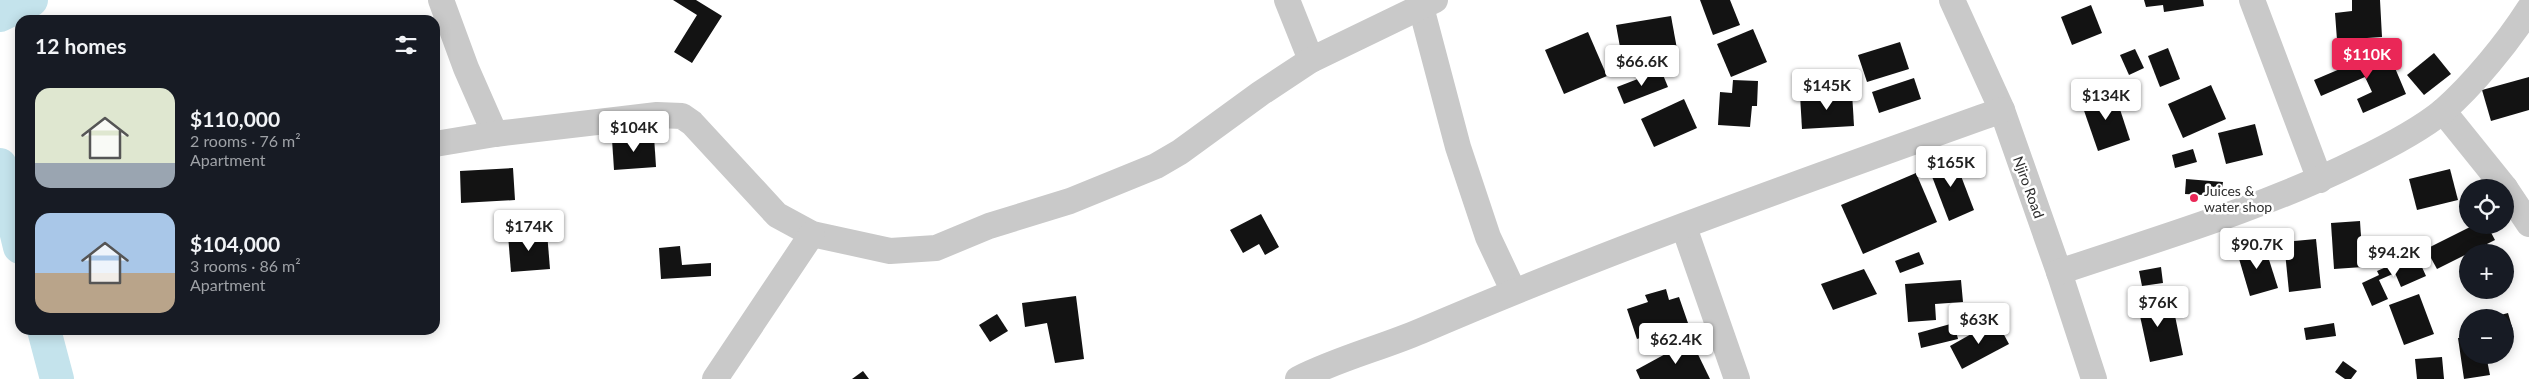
<!DOCTYPE html>
<meta charset="utf-8">
<style>
body{margin:0;font-family:Lato,sans-serif;background:#20242c;color:#f1f3f6;height:100vh;display:flex;flex-direction:column;font-size:19px;white-space:nowrap}
*{box-sizing:border-box;margin:0}
p{font-size:16px;color:#9ea1a6}
.icon{flex:none;width:28px;height:28px;fill:none;stroke:currentColor;stroke-width:2;stroke-linecap:round;stroke-linejoin:round}
.map{position:relative;flex:1;overflow:hidden}
.side{position:absolute;left:15px;top:15px;width:425px;height:320px;display:flex;flex-direction:column;background:#171b24;border-radius:15px;box-shadow:0 2px 12px #0003}
.side>*{flex:none}
.buttons{position:absolute;left:2459px;top:179px;display:grid;gap:10px}
.buttons a{display:grid;place-items:center;width:55px;height:55px;border-radius:50%;background:#171b24;box-shadow:0 2px 12px #0003;font-size:25px}
.price{position:absolute;translate:-50% -42px;padding:0 11px;border-radius:5px;background:#fff;color:#222;font-size:16px;line-height:32px;filter:drop-shadow(0 1px 2px #0008)}
.price::after{content:'';position:absolute;left:50%;top:30px;width:15px;height:11px;margin-left:-8px;background:inherit;clip-path:polygon(0 0,100% 0,50% 100%)}
.price.active{background:#ea2757;color:#fff}
ul{padding:0;list-style:none}
li{display:flex;align-items:center;gap:15px;height:125px;padding:0 20px}
li span{display:grid;place-items:center;flex:none;width:140px;height:100px;border-radius:15px;color:#555}
li>.icon{margin-inline-start:auto}
span .icon{width:60px;height:60px;fill:#fffc;stroke-width:1}
li b{font-size:21px}
h2{display:flex;justify-content:space-between;align-items:center;height:60px;padding:0 20px;font-size:21px}
.map>svg:first-child{display:block}
</style>
<div class="map">
<svg width="2529" height="379" viewBox="0 0 2529 379">
<rect width="100%" height="100%" fill="#fff"/>
<g fill="none" stroke-linecap="round" stroke-linejoin="round">
<g stroke="#c4e3ec" stroke-width="34">
<polyline points="0,15 31,0"/>
<polyline points="0,165 20,247"/>
<polyline points="44,330 57,379"/>
</g>
</g>
<g fill="#131313">
<polygon points="673,0 696,0 722,16 692,63 674,52 697,15"/>
<polygon points="1700,0 1730,0 1740,25 1713,35"/>
<polygon points="2144,0 2203,0 2204,6 2164,12 2163,5 2146,7"/>
<polygon points="2352,0 2380,0 2382,37 2337,40 2335,13 2352,11"/>
<polygon points="2091,5 2102,33 2072,45 2061,17"/>
<polygon points="1671,16 1677,49 1622,58 1616,25"/>
<polygon points="1753,29 1767,62 1731,77 1717,44"/>
<polygon points="1588,32 1607,76 1564,94 1545,50"/>
<polygon points="1900,42 1909,69 1867,82 1858,55"/>
<polygon points="2168,48 2180,79 2160,87 2148,56"/>
<polygon points="2135,49 2144,68 2129,75 2120,55"/>
<polygon points="2387,49 2406,94 2363,113 2357,99 2372,92 2365,77 2321,96 2314,80"/>
<polygon points="2434,53 2451,74 2424,95 2407,75"/>
<polygon points="1661,70 1668,87 1624,104 1617,87"/>
<polygon points="2529,77 2529,110 2491,121 2482,90"/>
<polygon points="1914,78 1921,99 1879,113 1872,92"/>
<polygon points="1733,80 1758,81 1757,106 1752,106 1750,127 1718,125 1720,92 1732,93"/>
<polygon points="2211,85 2226,119 2183,138 2168,104"/>
<polygon points="2114,91 2130,140 2098,151 2081,102"/>
<polygon points="1852,92 1854,126 1802,129 1800,95"/>
<polygon points="1684,99 1697,128 1654,147 1641,119"/>
<polygon points="2255,124 2263,155 2226,164 2218,133"/>
<polygon points="654,136 656,167 614,170 612,139"/>
<polygon points="2193,149 2197,162 2175,168 2172,155"/>
<polygon points="1953,155 1974,210 1949,221 1928,166"/>
<polygon points="513,168 515,200 461,203 460,171"/>
<polygon points="2450,169 2458,200 2417,210 2409,179"/>
<polygon points="1916,173 1937,222 1863,254 1841,205"/>
<polygon points="2186,179 2223,182 2221,196 2185,194"/>
<polygon points="1261,214 1279,247 1265,255 1259,244 1243,253 1230,230"/>
<polygon points="2360,221 2363,267 2334,269 2331,223"/>
<polygon points="2474,225 2487,225 2495,240 2437,269 2426,249"/>
<polygon points="547,232 550,269 511,272 508,235"/>
<polygon points="2316,239 2321,288 2289,292 2284,242"/>
<polygon points="2264,244 2278,288 2250,296 2237,252"/>
<polygon points="680,246 682,265 711,263 711,276 661,279 659,248"/>
<polygon points="1919,252 1924,264 1900,273 1895,261"/>
<polygon points="2416,254 2426,276 2401,287 2395,273 2379,280 2388,299 2372,306 2362,283 2379,275 2377,271"/>
<polygon points="2161,267 2163,283 2142,286 2139,271"/>
<polygon points="1864,269 1877,294 1833,310 1821,284"/>
<polygon points="1961,280 1963,302 1935,304 1936,320 1908,322 1905,284"/>
<polygon points="1666,289 1669,300 1679,297 1688,323 1637,339 1627,309 1648,302 1645,295"/>
<polygon points="2157,293 2160,308 2173,306 2183,355 2150,362 2140,316 2135,318 2130,298"/>
<polygon points="2419,294 2434,334 2404,345 2389,305"/>
<polygon points="1076,296 1084,359 1055,363 1047,323 1025,327 1022,303"/>
<polygon points="2508,313 2513,330 2505,332 2505,318 2493,317"/>
<polygon points="997,314 1008,331 990,342 979,325"/>
<polygon points="1996,320 2009,344 1962,369 1950,346"/>
<polygon points="1954,323 1958,339 1921,348 1918,333"/>
<polygon points="2334,323 2336,336 2306,340 2304,328"/>
<polygon points="2468,337 2468,355 2486,355 2490,375 2464,379 2458,338"/>
<polygon points="1691,340 1710,379 1640,379 1636,370"/>
<polygon points="2442,357 2444,379 2417,379 2415,359"/>
<polygon points="2343,361 2357,371 2351,379 2345,379 2335,372"/>
<polygon points="863,371 869,379 852,379"/>
</g>
<g fill="none" stroke-linecap="round" stroke-linejoin="round">
<g stroke="#c9c9c9" stroke-width="26">
<polyline points="441,0 466,68 495,134"/>
<polyline points="1287,0 1311,60"/>
<polyline points="1952,0 2002,110 2059,272 2094,379"/>
<polyline points="2252,0 2320,180"/>
<polyline points="1421,7 1458,147 1488,237 1513,290"/>
<polyline points="2443,111 2505,188"/>
<polyline points="435,144 495,134 657,115 682,116 692,123 777,215 812,234 890,251 936,248 989,226 1070,201 1156,166 1180,152 1261,93 1311,60 1435,0"/>
<polyline points="2505,188 2529,224"/>
<polyline points="1684,227 1737,379"/>
<path d="M 2059,272 C 2160,238 2263,208 2358,161 C 2385,148 2421,129 2443,111 C 2473,85 2508,42 2529,9"/>
<polyline points="715,379 812,234"/>
<path d="M 1298,379 C 1337,359 1381,348 1421,331 C 1611,249 1807,180 2002,110"/>
</g>
</g>
<circle fill="#ea2757" stroke="#fff" stroke-width="2" cx="2194" cy="198" r="5"/>
<g text-anchor="middle" dominant-baseline="central" stroke-width="5" stroke-linejoin="round" paint-order="stroke">
<g font-size="14" fill="#2c2c2c" stroke="#fff">
<text transform="translate(2029 187) rotate(70)">Njiro Road</text>
</g>
<g font-size="14" fill="#2c2c2c" stroke="#fff" text-anchor="start">
<text x="2204" y="190">Juices &amp;<tspan x="2204" dy="16">water shop</tspan></text>
</g>
</g>
</svg>
<div class="buttons">
<a><svg class="icon" aria-label="locate" viewBox="0 0 24 24"><circle cx="12" cy="12" r="6"/><path d="M12 2v4M12 18v4M2 12h4M18 12h4"/></svg></a>
<a>+</a>
<a>−</a>
</div>
<b class="price active" style="left:2367px;top:80px">$110K</b>
<b class="price" style="left:1642px;top:87px">$66.6K</b>
<b class="price" style="left:1827px;top:111px">$145K</b>
<b class="price" style="left:2106px;top:121px">$134K</b>
<b class="price" style="left:634px;top:153px">$104K</b>
<b class="price" style="left:1951px;top:188px">$165K</b>
<b class="price" style="left:529px;top:252px">$174K</b>
<b class="price" style="left:2257px;top:270px">$90.7K</b>
<b class="price" style="left:2394px;top:278px">$94.2K</b>
<b class="price" style="left:2158px;top:328px">$76K</b>
<b class="price" style="left:1979px;top:345px">$63K</b>
<b class="price" style="left:1676px;top:365px">$62.4K</b>
<section class="side">
<h2>12 homes<svg class="icon" aria-label="filters" viewBox="0 0 24 24"><path d="M4 7h16M4 17h16"/><circle cx="9" cy="7" r="2"/><circle cx="15" cy="17" r="2"/></svg></h2>
<ul>
<li><span style="background:linear-gradient(#dfe7d0 75%,#9aa5b1 0)"><svg class="icon" aria-label="home" viewBox="0 0 24 24"><path d="M3 11l9-7 9 7M6 9v11h12V9"/></svg></span><div><b>$110,000</b><p>2 rooms · 76 m²</p><p>Apartment</p></div></li>
<li><span style="background:linear-gradient(#a9c7e8 60%,#b9a48a 0)"><svg class="icon" aria-label="home" viewBox="0 0 24 24"><path d="M3 11l9-7 9 7M6 9v11h12V9"/></svg></span><div><b>$104,000</b><p>3 rooms · 86 m²</p><p>Apartment</p></div></li>
</ul>
</section>
</div>
